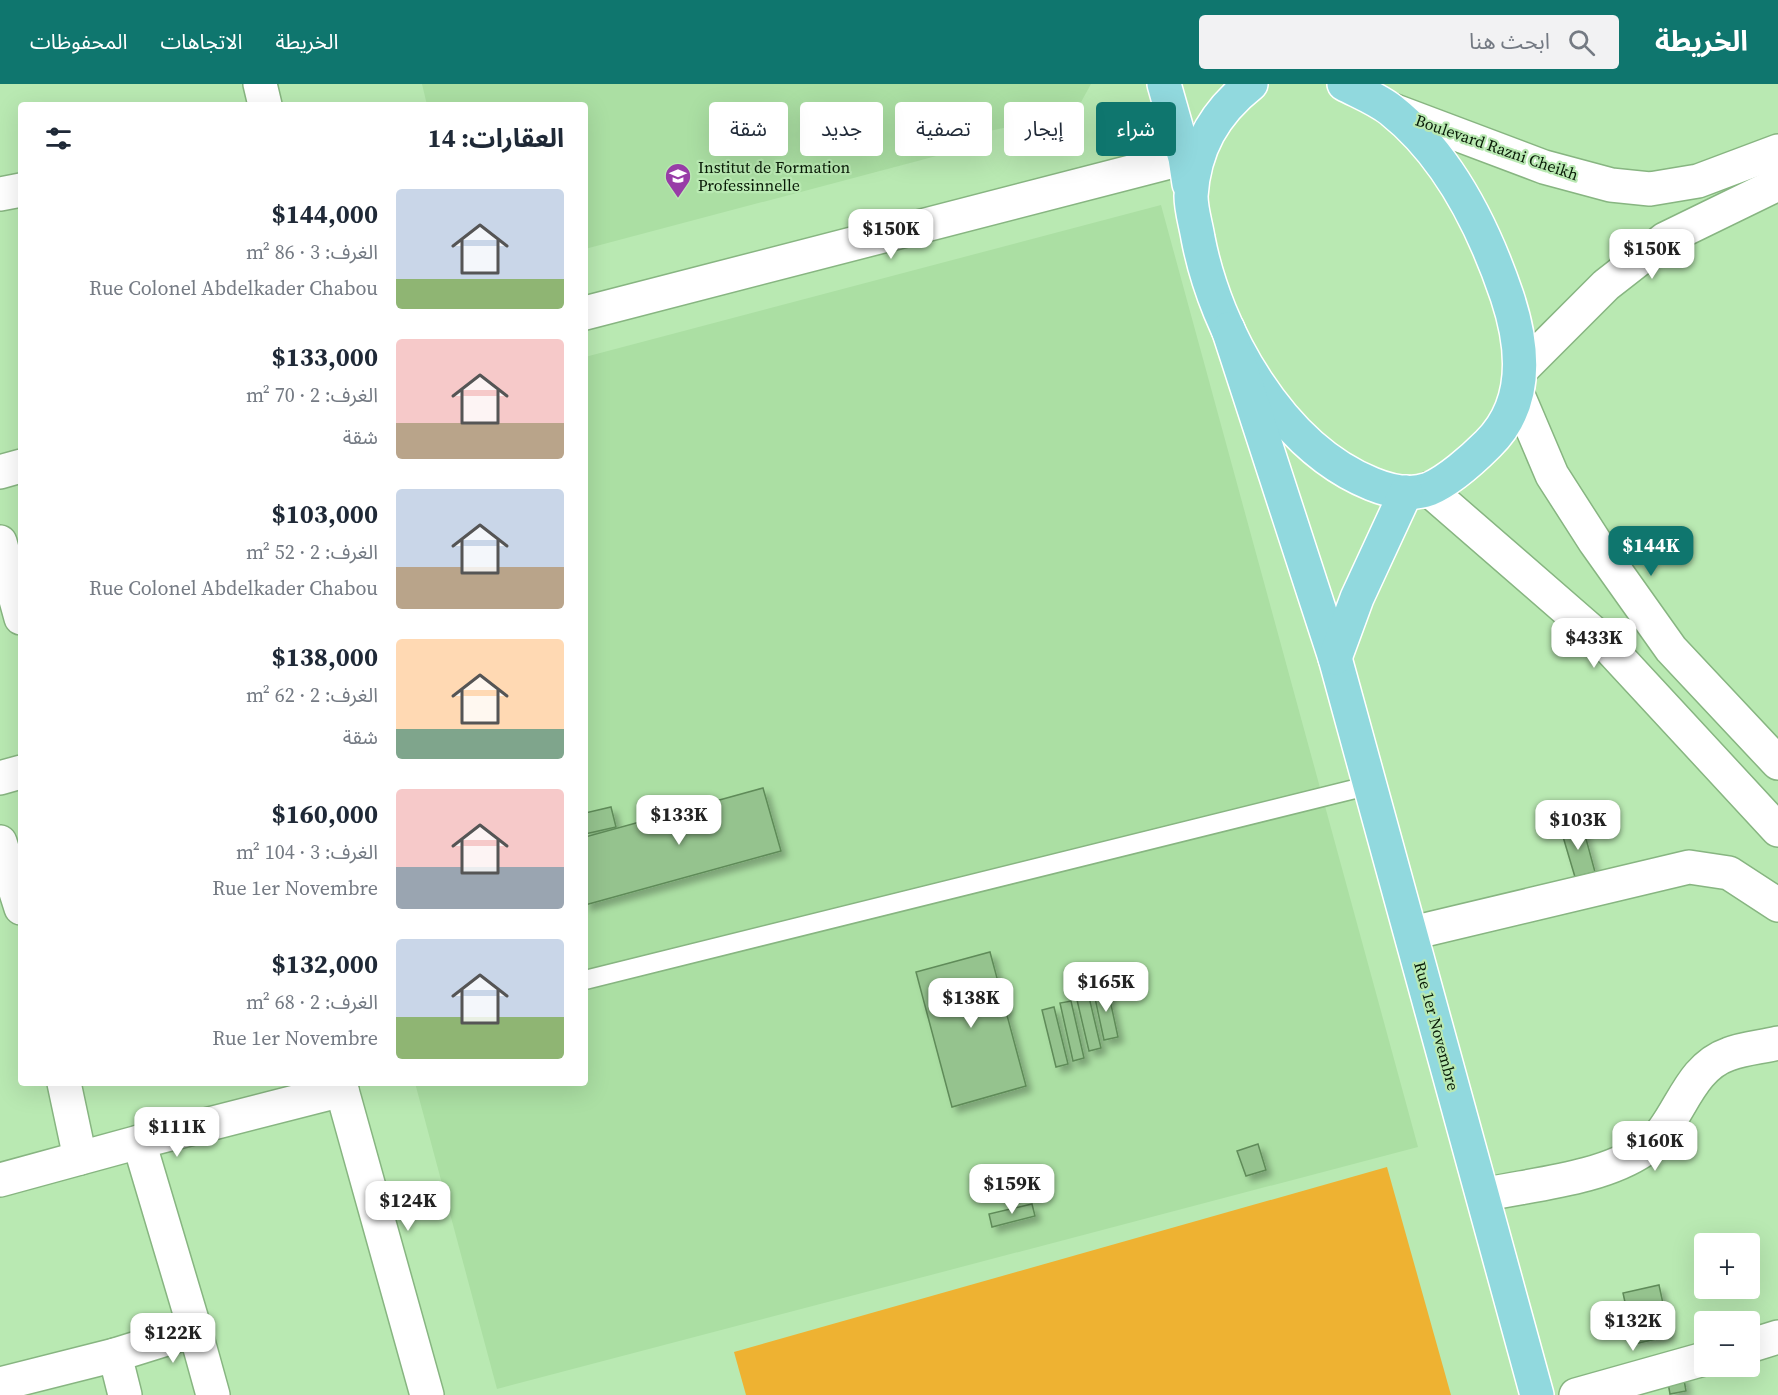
<!DOCTYPE html>
<html lang="ar">
<meta charset="utf-8">
<style>
body{margin:0;font-family:"Source Serif 4","Noto Sans Arabic",serif;background:#f2f2f3;color:#1f2937;direction:rtl;height:100vh;display:flex;flex-direction:column;font-size:22px;white-space:nowrap}
*{box-sizing:border-box;margin:0}
p{font-size:20px;color:#747a83}
.icon{flex:none;width:33px;height:33px;fill:none;stroke:currentColor;stroke-width:2;stroke-linecap:round;stroke-linejoin:round}
.map{position:relative;flex:1;overflow:hidden;direction:ltr}
.details{position:absolute;left:18px;top:18px;width:570px;height:984px;display:flex;flex-direction:column;background:#fff;border-radius:6px;box-shadow:0 6px 24px #0002;direction:rtl}
.details>*{flex:none}
.guide{position:absolute;left:606px;top:18px;width:570px;height:54px;direction:rtl;display:flex;gap:12px}
.tools{position:absolute;left:1694px;top:1149px;display:grid;gap:12px}
.tools a{display:grid;place-items:center;width:66px;height:66px;border-radius:6px;background:#fff;box-shadow:0 6px 24px #0002;font-size:30px}
.price{position:absolute;translate:-50% -51px;padding:0 14px;border-radius:12px;background:#fff;color:#222;font-size:20px;line-height:39px;filter:drop-shadow(0 2px 3px #0008)}
.price::after{content:'';position:absolute;left:50%;top:36px;width:18px;height:14px;margin-left:-9px;background:inherit;clip-path:polygon(0 0,100% 0,50% 100%)}
.price.current{background:#0f766e;color:#fff}
ul{padding:0;list-style:none}
li{display:flex;align-items:center;gap:18px;height:150px;padding:0 24px}
li span{display:grid;place-items:center;flex:none;width:168px;height:120px;border-radius:6px;color:#555}
li>.icon{margin-inline-start:auto}
span .icon{width:72px;height:72px;fill:#fffc;stroke-width:1}
li b{font-size:26px}
h2{display:flex;justify-content:space-between;align-items:center;height:72px;padding:0 24px;font-size:26px}
.pill{padding:0 21px;border-radius:6px;background:#fff;box-shadow:0 6px 24px #0002;font-size:21px;line-height:54px}
.pill.current{background:#0f766e;color:#fff}
header{display:flex;align-items:center;gap:36px;box-sizing:border-box;height:84px;padding:0 30px;background:#0f766e;color:#fff}
header strong{font-size:28px}
nav{display:flex;gap:33px;margin-inline-start:auto;font-size:21px}
.search{width:420px;height:54px;background:#f2f2f3;display:flex;align-items:center;gap:15px;box-sizing:border-box;padding:0 21px;border-radius:6px;color:#747a83;font-size:22px}
.map>svg:first-child{display:block}
</style>
<header>
<strong>الخريطة</strong>
<div class="search"><svg class="icon" aria-label="search" viewBox="0 0 24 24"><circle cx="10" cy="10" r="6"/><path d="M15 15l6 6"/></svg>ابحث هنا</div>
<nav><a>الخريطة</a><a>الاتجاهات</a><a>المحفوظات</a></nav>
</header>
<div class="map">
<svg width="1778" height="1311" viewBox="0 0 1778 1311">
<defs>
<filter id="shadow"><feDropShadow dx="5.5" dy="5.5" stdDeviation="3" flood-color="#0004"/></filter>
</defs>
<rect width="100%" height="100%" fill="#b9e9b2"/>
<g fill="#abdfa3">
<polygon points="422,0 1091,0 1075,29 965,52 959,66 585,165 585,21 427,21"/>
<polygon points="1161,121 1418,1063 497,1305 415,999 585,999 585,273"/>
</g>
<polygon fill="#eeb232" points="1387,1083 1451,1311 746,1311 734,1268"/>
<g fill="#95c38e" stroke="#5f8b59" stroke-width="1.5" filter="url(#shadow)">
<polygon points="763,704 781,767 585,821 585,753"/>
<polygon points="611,723 616,743 585,750 585,729"/>
<polygon points="1582,740 1595,788 1575,793 1561,746"/>
<polygon points="990,868 1026,1002 952,1023 916,888"/>
<polygon points="1107,902 1118,953 1104,956 1093,905"/>
<polygon points="1089,913 1101,964 1089,967 1077,916"/>
<polygon points="1071,917 1084,974 1073,977 1060,919"/>
<polygon points="1054,923 1068,980 1056,983 1042,926"/>
<polygon points="1258,1060 1266,1086 1246,1092 1237,1067"/>
<polygon points="1032,1120 1035,1132 992,1143 989,1130"/>
<polygon points="1659,1201 1670,1252 1634,1260 1623,1209"/>
<polygon points="1683,1290 1686,1307 1670,1310 1667,1293"/>
</g>
<g fill="none" stroke-linecap="round" stroke-linejoin="round">
<g stroke="#87b581" stroke-width="21">
<polyline id="service" points="585,896 1371,701"/>
</g>
<g stroke="#87b581" stroke-width="36">
<g id="minor">
<polyline points="260,0 265,21"/>
<polyline points="0,110 21,106"/>
<polyline points="0,458 21,534"/>
<polyline points="0,694 21,688"/>
<polyline points="0,758 21,824"/>
<polyline points="1412,849 1689,783 1729,789 1778,821"/>
<polyline points="64,999 80,1074"/>
<polyline points="340,999 427,1311"/>
<polyline points="0,1096 139,1058"/>
<path d="M 1483,1111 C 1534,1100 1602,1095 1645,1065 C 1680,1040 1685,985 1729,970 C 1744,964 1762,963 1778,959"/>
<polyline points="195,1246 139,1058 342,1006"/>
<polyline points="1749,1262 1778,1253"/>
<polyline points="0,1300 115,1271"/>
<polyline points="125,1311 115,1271 195,1246 213,1311"/>
<polyline points="1576,1311 1704,1275"/>
</g>
</g>
<g stroke="#87b581" stroke-width="36">
<g id="secondary">
<polyline points="1390,25 1544,83 1611,101 1650,105 1698,97 1778,67"/>
<polyline points="585,229 1185,74 1205,52"/>
<polyline points="1522,285 1606,201 1665,155 1778,100"/>
<polyline points="1518,311 1552,391 1595,458 1671,565 1778,679"/>
<polyline points="0,388 21,382"/>
<polyline points="1428,405 1604,558 1778,746"/>
</g>
</g>
<g stroke="#fff" stroke-width="36">
<g id="primary">
<polyline points="1164,0 1185,74 1189,100"/>
<path d="M 1251,0 C 1214,29 1194,65 1191,112 C 1191,126 1196,141 1198,154 C 1216,248 1280,363 1372,400 C 1389,407 1410,412 1429,405 C 1448,397 1473,375 1488,360 C 1529,320 1524,263 1507,212 C 1484,144 1449,72 1391,26 C 1377,15 1359,8 1344,0"/>
<polyline points="1228,245 1335,574 1537,1311"/>
<polyline points="1335,574 1357,514 1406,408"/>
</g>
</g>
<use href="#service" stroke="#fff" stroke-width="18"/>
<use href="#minor" stroke="#fff" stroke-width="33"/>
<use href="#secondary" stroke="#fff" stroke-width="33"/>
<use href="#primary" stroke="#91d9de" stroke-width="33"/>
</g>
<defs>
<g id="university-pin" transform="scale(1.35)"><path d="M0 17L-7.5 6A9.5 9.5 0 1 1 7.5 6Z" fill="#983da7" stroke="#b9e9b2"/><path d="M0-5L7-2L0 1L-7-2ZM-4 1L0 2.5L4 1V4Q0 6-4 4Z" fill="#fff"/></g>
</defs>
<g fill-rule="evenodd">
<use href="#university-pin" x="678" y="92"/>
</g>
<g text-anchor="middle" dominant-baseline="central" stroke-width="4.5" stroke-linejoin="round" paint-order="stroke">
<g font-size="16" fill="#091b07" stroke="#b9e9b2">
<text transform="translate(1497 63) rotate(19)">Boulevard Razni Cheikh</text>
<text transform="translate(1437 942) rotate(75)">Rue 1er Novembre</text>
</g>
<g font-size="16" fill="#091b07" stroke="#b9e9b2" text-anchor="start">
<text x="698" y="83">Institut de Formation<tspan x="698" dy="18">Professinnelle</tspan></text>
</g>
</g>
</svg>
<div class="tools">
<a>+</a>
<a>−</a>
</div>
<b class="price" style="left:891px;top:176px">$150K</b>
<b class="price" style="left:1652px;top:196px">$150K</b>
<b class="price current" style="left:1651px;top:493px">$144K</b>
<b class="price" style="left:1594px;top:585px">$433K</b>
<b class="price" style="left:679px;top:762px">$133K</b>
<b class="price" style="left:1578px;top:767px">$103K</b>
<b class="price" style="left:1106px;top:929px">$165K</b>
<b class="price" style="left:971px;top:945px">$138K</b>
<b class="price" style="left:177px;top:1074px">$111K</b>
<b class="price" style="left:1655px;top:1088px">$160K</b>
<b class="price" style="left:1012px;top:1131px">$159K</b>
<b class="price" style="left:408px;top:1148px">$124K</b>
<b class="price" style="left:1633px;top:1268px">$132K</b>
<b class="price" style="left:173px;top:1280px">$122K</b>
<div class="guide">
<a class="pill current">شراء</a>
<a class="pill">إيجار</a>
<a class="pill">تصفية</a>
<a class="pill">جديد</a>
<a class="pill">شقة</a>
</div>
<section class="details">
<h2>العقارات: 14<svg class="icon" aria-label="filters" viewBox="0 0 24 24"><path d="M4 7h16M4 17h16"/><circle cx="9" cy="7" r="2"/><circle cx="15" cy="17" r="2"/></svg></h2>
<ul>
<li><span style="background:linear-gradient(#c9d6e8 75%,#8fb573 0)"><svg class="icon" aria-label="home" viewBox="0 0 24 24"><path d="M3 11l9-7 9 7M6 9v11h12V9"/></svg></span><div><b>$144,000</b><p>الغرف: 3 · 86 m²</p><p>Rue Colonel Abdelkader Chabou</p></div></li>
<li><span style="background:linear-gradient(#f6c9c9 70%,#b9a48a 0)"><svg class="icon" aria-label="home" viewBox="0 0 24 24"><path d="M3 11l9-7 9 7M6 9v11h12V9"/></svg></span><div><b>$133,000</b><p>الغرف: 2 · 70 m²</p><p>شقة</p></div></li>
<li><span style="background:linear-gradient(#c9d6e8 65%,#b9a48a 0)"><svg class="icon" aria-label="home" viewBox="0 0 24 24"><path d="M3 11l9-7 9 7M6 9v11h12V9"/></svg></span><div><b>$103,000</b><p>الغرف: 2 · 52 m²</p><p>Rue Colonel Abdelkader Chabou</p></div></li>
<li><span style="background:linear-gradient(#ffd9b3 75%,#7fa58c 0)"><svg class="icon" aria-label="home" viewBox="0 0 24 24"><path d="M3 11l9-7 9 7M6 9v11h12V9"/></svg></span><div><b>$138,000</b><p>الغرف: 2 · 62 m²</p><p>شقة</p></div></li>
<li><span style="background:linear-gradient(#f6c9c9 65%,#9aa5b1 0)"><svg class="icon" aria-label="home" viewBox="0 0 24 24"><path d="M3 11l9-7 9 7M6 9v11h12V9"/></svg></span><div><b>$160,000</b><p>الغرف: 3 · 104 m²</p><p>Rue 1er Novembre</p></div></li>
<li><span style="background:linear-gradient(#c9d6e8 65%,#8fb573 0)"><svg class="icon" aria-label="home" viewBox="0 0 24 24"><path d="M3 11l9-7 9 7M6 9v11h12V9"/></svg></span><div><b>$132,000</b><p>الغرف: 2 · 68 m²</p><p>Rue 1er Novembre</p></div></li>
</ul>
</section>
</div>
